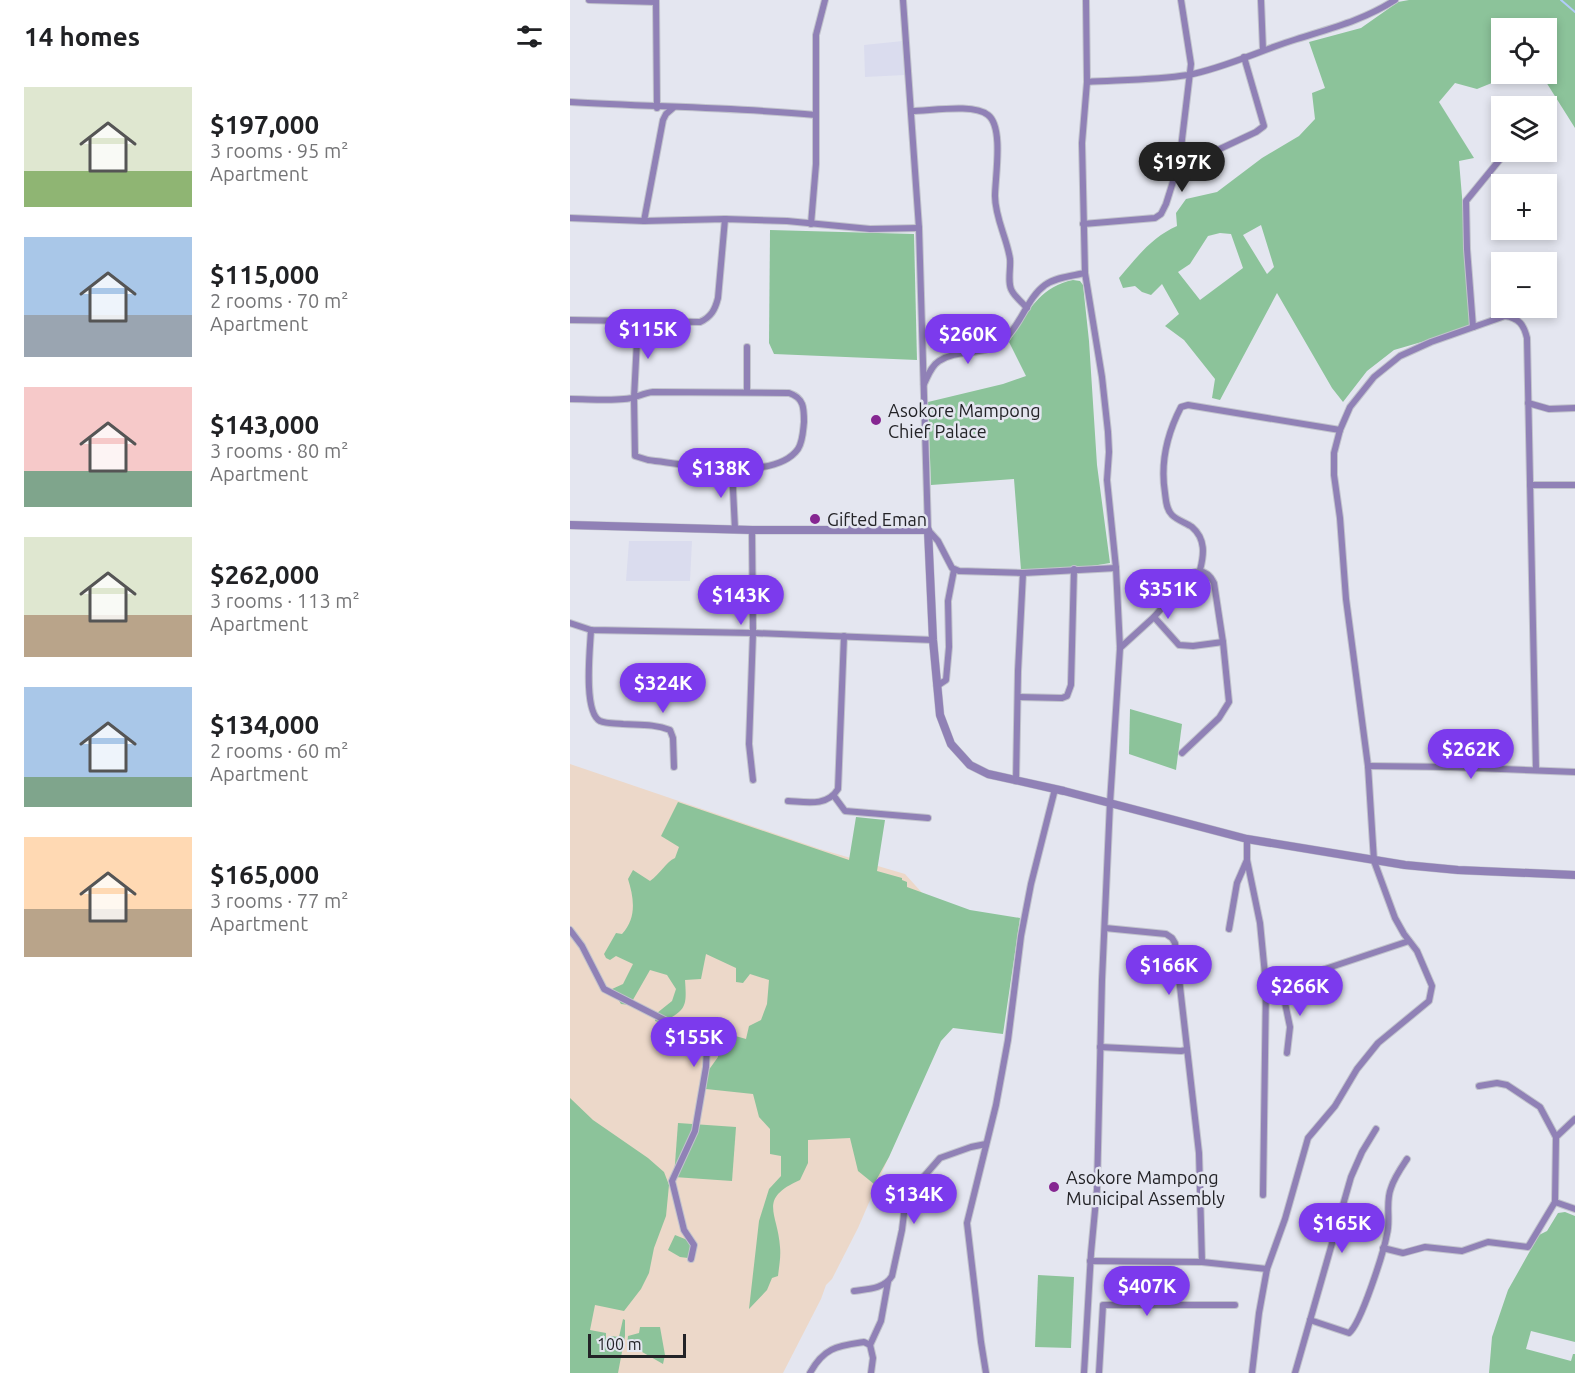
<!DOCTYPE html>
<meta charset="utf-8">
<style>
body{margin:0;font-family:Ubuntu,sans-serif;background:#f2f2f2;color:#202124;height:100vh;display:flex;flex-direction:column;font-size:22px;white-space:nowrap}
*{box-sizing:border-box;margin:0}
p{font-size:20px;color:#757577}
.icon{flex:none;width:33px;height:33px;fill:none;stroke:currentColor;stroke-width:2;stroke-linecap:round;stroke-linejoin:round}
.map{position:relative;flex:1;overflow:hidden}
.panel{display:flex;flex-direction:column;background:#fff;width:570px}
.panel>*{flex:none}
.buttons{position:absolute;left:921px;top:18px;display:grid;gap:12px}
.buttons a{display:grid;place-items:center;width:66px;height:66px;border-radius:0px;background:#fff;box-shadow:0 3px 9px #0003;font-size:30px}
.scale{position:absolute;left:18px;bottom:15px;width:98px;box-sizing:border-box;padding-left:6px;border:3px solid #232327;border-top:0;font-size:16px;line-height:21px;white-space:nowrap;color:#232327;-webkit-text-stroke:4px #e4e6f0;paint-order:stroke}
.price{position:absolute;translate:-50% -51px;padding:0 14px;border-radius:21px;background:#7c3aed;color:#fff;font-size:20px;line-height:39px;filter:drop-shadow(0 2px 3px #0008)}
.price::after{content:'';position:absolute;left:50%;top:36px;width:18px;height:14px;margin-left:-9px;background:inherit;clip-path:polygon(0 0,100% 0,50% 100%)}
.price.current{background:#222;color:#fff}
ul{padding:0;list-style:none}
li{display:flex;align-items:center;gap:18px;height:150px;padding:0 24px}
li span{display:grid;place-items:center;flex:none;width:168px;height:120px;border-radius:0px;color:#555}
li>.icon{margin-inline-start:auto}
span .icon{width:72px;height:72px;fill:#fffc;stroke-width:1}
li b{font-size:26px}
h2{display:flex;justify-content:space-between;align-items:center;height:72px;padding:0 24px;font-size:26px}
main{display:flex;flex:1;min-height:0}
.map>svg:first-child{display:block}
</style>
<main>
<section class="panel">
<h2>14 homes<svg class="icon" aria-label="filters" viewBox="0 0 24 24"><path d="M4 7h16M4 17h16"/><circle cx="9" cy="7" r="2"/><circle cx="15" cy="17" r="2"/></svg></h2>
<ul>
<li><span style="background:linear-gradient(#dfe7d0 70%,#8fb573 0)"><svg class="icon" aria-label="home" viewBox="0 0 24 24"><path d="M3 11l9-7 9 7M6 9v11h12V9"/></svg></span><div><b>$197,000</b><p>3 rooms · 95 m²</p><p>Apartment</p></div></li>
<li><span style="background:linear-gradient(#a9c7e8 65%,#9aa5b1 0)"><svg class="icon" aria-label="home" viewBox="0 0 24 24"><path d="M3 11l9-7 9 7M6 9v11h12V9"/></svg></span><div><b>$115,000</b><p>2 rooms · 70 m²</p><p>Apartment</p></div></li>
<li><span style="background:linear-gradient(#f6c9c9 70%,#7fa58c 0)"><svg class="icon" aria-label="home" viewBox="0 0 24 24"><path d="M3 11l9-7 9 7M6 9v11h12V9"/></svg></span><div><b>$143,000</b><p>3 rooms · 80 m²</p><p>Apartment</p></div></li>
<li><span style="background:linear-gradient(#dfe7d0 65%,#b9a48a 0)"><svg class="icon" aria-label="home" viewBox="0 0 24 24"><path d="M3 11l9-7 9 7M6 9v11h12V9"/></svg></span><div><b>$262,000</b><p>3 rooms · 113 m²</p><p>Apartment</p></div></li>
<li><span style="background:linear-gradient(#a9c7e8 75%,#7fa58c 0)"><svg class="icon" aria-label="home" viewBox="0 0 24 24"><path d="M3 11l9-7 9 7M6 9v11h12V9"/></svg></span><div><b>$134,000</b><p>2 rooms · 60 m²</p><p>Apartment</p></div></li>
<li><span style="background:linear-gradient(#ffd9b3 60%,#b9a48a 0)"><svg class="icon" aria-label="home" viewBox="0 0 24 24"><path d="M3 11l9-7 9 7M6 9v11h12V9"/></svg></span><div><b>$165,000</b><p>3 rooms · 77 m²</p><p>Apartment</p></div></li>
</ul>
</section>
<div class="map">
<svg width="1005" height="1373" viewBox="0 0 1005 1373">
<rect width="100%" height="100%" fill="#e4e6f0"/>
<g fill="#dadcee">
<polygon points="333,41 335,75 295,77 294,45"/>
<polygon points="59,541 122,541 120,581 56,581"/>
</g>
<polygon fill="#ecd8c9" points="0,764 250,849 335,874 354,895 374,1029 288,1228 262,1279 256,1285 251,1299 213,1373 0,1373"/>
<g fill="#8cc39a" fill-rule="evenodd">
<path d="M 839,0 L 1005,0 L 1005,128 L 971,74 L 976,74 L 976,28 L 932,28 L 932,74 L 944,74 L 907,89 L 885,83 L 869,102 L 904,158 L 889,161 L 903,327 L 824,350 L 797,371 L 773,402 L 762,388 L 707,293 L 650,400 L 642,398 L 645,379 L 614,340 L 595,326 L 609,314 L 592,284 L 581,295 L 572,292 L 565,286 L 553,288 L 549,278 C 567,257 582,237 607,226 L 606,213 L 616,199 L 647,192 L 692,158 L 729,136 L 745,119 L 742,93 L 755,88 L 739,42 L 791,28 L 828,2 ZM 691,225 L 704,267 L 697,274 L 673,235 ZM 650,233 L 661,234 L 673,268 L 630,300 L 608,272 L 620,264 L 638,236 Z"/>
<polygon points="200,230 344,234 347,360 204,354 199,343"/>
<path d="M 503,280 L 510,281 L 513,285 L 519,341 L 527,465 L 540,563 L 516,567 L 451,570 L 444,479 L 361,485 L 358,402 L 433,384 L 456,376 L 439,342 C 457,314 468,287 503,280 Z"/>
<polygon points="560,709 612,724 606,770 559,754"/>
<path d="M 108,802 L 279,860 L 286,817 L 315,820 L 307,871 L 332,878 L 332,880 L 337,882 L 337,887 L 400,910 L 450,918 L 433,1034 L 383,1028 L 371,1041 L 319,1157 L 304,1184 L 288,1171 L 280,1138 L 238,1140 L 238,1163 L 230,1180 C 187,1199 208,1213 210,1247 C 211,1257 209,1267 208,1276 L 202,1278 L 197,1290 L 179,1309 L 189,1221 L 199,1189 L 211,1176 L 211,1156 L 200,1154 L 200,1129 L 189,1117 L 183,1094 L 136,1089 L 138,1071 L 148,1057 L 147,1044 L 155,1033 L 176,1039 L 179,1026 L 191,1020 L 197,1004 L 199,980 L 180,974 L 173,983 L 166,982 L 166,968 L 136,954 L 131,979 L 115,980 C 117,1008 116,1010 91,1023 L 85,1021 L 87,1013 L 102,1001 L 106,989 L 97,975 L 80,970 L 60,1005 L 51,1004 L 42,989 L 53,984 L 63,964 L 46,956 L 40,960 L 36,958 L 34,954 L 46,933 L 52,934 C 67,918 64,898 58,879 L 63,870 L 80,881 C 90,874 96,862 105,858 L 109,847 L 91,836 Z"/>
<polygon points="0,1098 23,1120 78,1158 94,1172 99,1185 96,1216 84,1248 79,1273 71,1289 54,1311 25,1305 20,1330 36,1333 36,1339 40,1340 41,1336 49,1337 53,1319 55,1320 55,1336 48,1373 0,1373"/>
<polygon points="108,1123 166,1127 162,1181 104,1177"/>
<polygon points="995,1212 1005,1216 1005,1342 961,1331 956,1349 1001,1361 1003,1354 1005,1354 1005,1373 919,1373 922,1337 938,1290 969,1235 977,1231 988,1213"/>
<polygon points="105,1235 120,1241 121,1250 118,1258 110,1257 98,1250"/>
<polygon points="468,1275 504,1277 501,1348 465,1347"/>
<polygon points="70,1327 90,1327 95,1355 93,1364 60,1345 57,1346 58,1336 69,1333"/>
</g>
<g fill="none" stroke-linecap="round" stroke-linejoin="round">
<polyline stroke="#b1ccfa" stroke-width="2" points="991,0 1005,12"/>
<g stroke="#c1c3cc" stroke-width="8">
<g id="minor">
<polyline points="19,0 86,2"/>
<polyline points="86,0 87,108"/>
<polyline points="333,0 349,228 358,530 368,541 382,568 389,571 453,573 546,568"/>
<polyline points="691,0 693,50"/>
<path d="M 517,82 C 550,80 585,80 618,75 C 655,68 691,50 727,39 C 762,28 794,20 825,0"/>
<path d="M 0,102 C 82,107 164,107 246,115"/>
<path d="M 341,111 C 360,111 404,103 418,115 C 434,127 425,178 425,196 C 425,218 437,238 440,259 C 441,268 437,283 442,291 C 445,297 453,303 457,308"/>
<polyline points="607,169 686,132 694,126 674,57"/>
<polyline points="0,218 74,221 155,219 217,221 300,229 349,228"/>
<polyline points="74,221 93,120 96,114 103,108"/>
<polyline points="241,224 246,164 246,35 255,0"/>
<polyline points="513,224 585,218 591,214 596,204 607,169 611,148 621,64 611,0"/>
<path d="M 0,320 L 130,322 C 141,317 145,310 148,298 L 155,219"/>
<polyline points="903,327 897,249 896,201 936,152"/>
<path d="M 354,384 C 358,376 361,366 369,361 C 389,348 415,357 434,340 C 451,325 457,298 475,285 C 486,277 502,276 515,273"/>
<polyline points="177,392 177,347"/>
<path d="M 0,399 C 18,399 37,401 54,399 C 65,399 72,393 83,392 L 219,393 C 234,398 234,408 234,422 C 233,431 233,441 228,449 C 204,483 114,464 78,460 L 65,456 L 64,398 L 68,321"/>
<polyline points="958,403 979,409 1005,408"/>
<polyline points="162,469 165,529"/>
<polyline points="960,485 1005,485"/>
<polyline points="182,530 183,633 179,744 183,780"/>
<path d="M 630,570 C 634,555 636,539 622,527 C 616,523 607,520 602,515 C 596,509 596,500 595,493 C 590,462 597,434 611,407 L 618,405 L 636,408 L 770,430"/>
<polyline points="584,617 609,645 623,646 653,642"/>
<polyline points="0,623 21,630 183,633 363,640"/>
<path d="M 21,630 C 20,649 13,712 30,721 C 37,724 46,723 53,724 C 69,725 85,724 100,730 L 103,738 L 104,767"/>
<path d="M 550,648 L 584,617 L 622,573 C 633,569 639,573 644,583 L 653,642 L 659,702 L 649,718 L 612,753"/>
<polyline points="367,686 376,680 379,647 378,601 384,570"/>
<polyline points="448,697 492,698 497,696 501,685 504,569"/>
<polyline points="798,766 881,767 1005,772"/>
<polyline points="446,781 448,671 453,573"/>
<polyline points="264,796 275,811 358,818"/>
<path d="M 218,801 C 236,802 257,807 268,789 L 274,636"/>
<polyline points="677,839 677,860 690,923 696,985 693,1195"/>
<polyline points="535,928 596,934 602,938 605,943 629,1153 632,1262"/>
<polyline points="659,929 667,883 677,860"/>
<polyline points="0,930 12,946 34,989 130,1038 137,1046 136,1067 125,1131 102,1181 114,1230 124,1245 121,1259"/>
<polyline points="713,981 714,998 720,1027 717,1053"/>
<polyline points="696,985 734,976 839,941"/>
<polyline points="530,1047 611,1051 616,1050"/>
<polyline points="986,1137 1005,1119"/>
<polyline points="985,1202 1005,1209"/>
<polyline points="813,1248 833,1253 855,1247 892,1251 918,1242 958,1247 985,1202 986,1137 970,1107 937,1085 927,1083 909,1086"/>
<polyline points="520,1261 632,1262 697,1269"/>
<path d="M 284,1291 C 298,1289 314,1289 322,1276 L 332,1230 L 336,1197 L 370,1158 L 401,1147 L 416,1144"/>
<path d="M 740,1320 L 779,1333 C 791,1324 814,1251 817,1234 C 821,1219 815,1203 821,1188 C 824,1178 831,1168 837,1159"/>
<polyline points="300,1345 311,1321 318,1282"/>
<path d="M 240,1373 C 254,1347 268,1346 294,1342 L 300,1345 L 303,1358 L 301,1373"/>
<polyline points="416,1373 411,1342 397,1223 426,1105 438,1040 451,936 461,884 485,789"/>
<polyline points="514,1373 521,1253 527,1189 532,980 540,803 550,648 546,568 537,480 539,452 538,432 532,377 515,273 512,143 517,82 516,0"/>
<polyline points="529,1373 533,1305 665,1305"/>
<path d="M 682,1373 L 689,1313 L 697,1269 L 715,1219 L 738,1138 L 765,1106 L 787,1069 L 808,1043 L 859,1001 L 862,986 L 847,951 L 834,934 L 825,918 L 804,861 L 798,766 L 776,599 L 770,518 L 764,475 L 764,453 L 770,430 L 780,407 L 804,377 L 830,356 L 861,342 L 935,316 C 949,318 954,325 957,338 L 966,770"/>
<polyline points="725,1373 781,1177 792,1152 806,1129"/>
</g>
</g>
<g stroke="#c1c3cc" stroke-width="9">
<polyline id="tertiary" points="0,525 182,530 358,530 363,640 370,715 381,744 400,765 418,774 494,791 677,839 835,865 888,870 1005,875"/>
</g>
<use href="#minor" stroke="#9081b6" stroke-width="6"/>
<use href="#tertiary" stroke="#9081b6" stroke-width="8"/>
</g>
<g fill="#852691" stroke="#e4e6f0" stroke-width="2">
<circle cx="306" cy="420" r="6"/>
<circle cx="245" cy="519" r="6"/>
<circle cx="484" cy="1187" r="6"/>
</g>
<g text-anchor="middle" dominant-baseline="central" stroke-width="5" stroke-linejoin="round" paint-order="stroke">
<g font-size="18" fill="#232327" stroke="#e4e6f0" text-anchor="start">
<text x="318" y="410">Asokore Mampong<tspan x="318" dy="21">Chief Palace</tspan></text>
<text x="257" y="519">Gifted Eman</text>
<text x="496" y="1177">Asokore Mampong<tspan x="496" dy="21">Municipal Assembly</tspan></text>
</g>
</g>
</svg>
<div class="buttons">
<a><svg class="icon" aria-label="locate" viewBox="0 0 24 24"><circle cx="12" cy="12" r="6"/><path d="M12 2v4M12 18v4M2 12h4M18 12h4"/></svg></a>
<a><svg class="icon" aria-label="layers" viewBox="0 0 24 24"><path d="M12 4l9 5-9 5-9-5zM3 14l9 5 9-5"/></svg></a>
<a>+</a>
<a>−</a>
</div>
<div class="scale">100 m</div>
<b class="price current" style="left:612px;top:193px">$197K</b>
<b class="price" style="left:78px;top:360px">$115K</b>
<b class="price" style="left:398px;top:365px">$260K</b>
<b class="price" style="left:151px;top:499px">$138K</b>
<b class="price" style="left:598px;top:620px">$351K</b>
<b class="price" style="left:171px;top:626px">$143K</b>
<b class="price" style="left:93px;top:714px">$324K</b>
<b class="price" style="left:901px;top:780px">$262K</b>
<b class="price" style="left:599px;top:996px">$166K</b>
<b class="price" style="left:730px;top:1017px">$266K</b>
<b class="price" style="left:124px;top:1068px">$155K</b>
<b class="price" style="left:344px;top:1225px">$134K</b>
<b class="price" style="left:772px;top:1254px">$165K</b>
<b class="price" style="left:577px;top:1317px">$407K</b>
</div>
</main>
